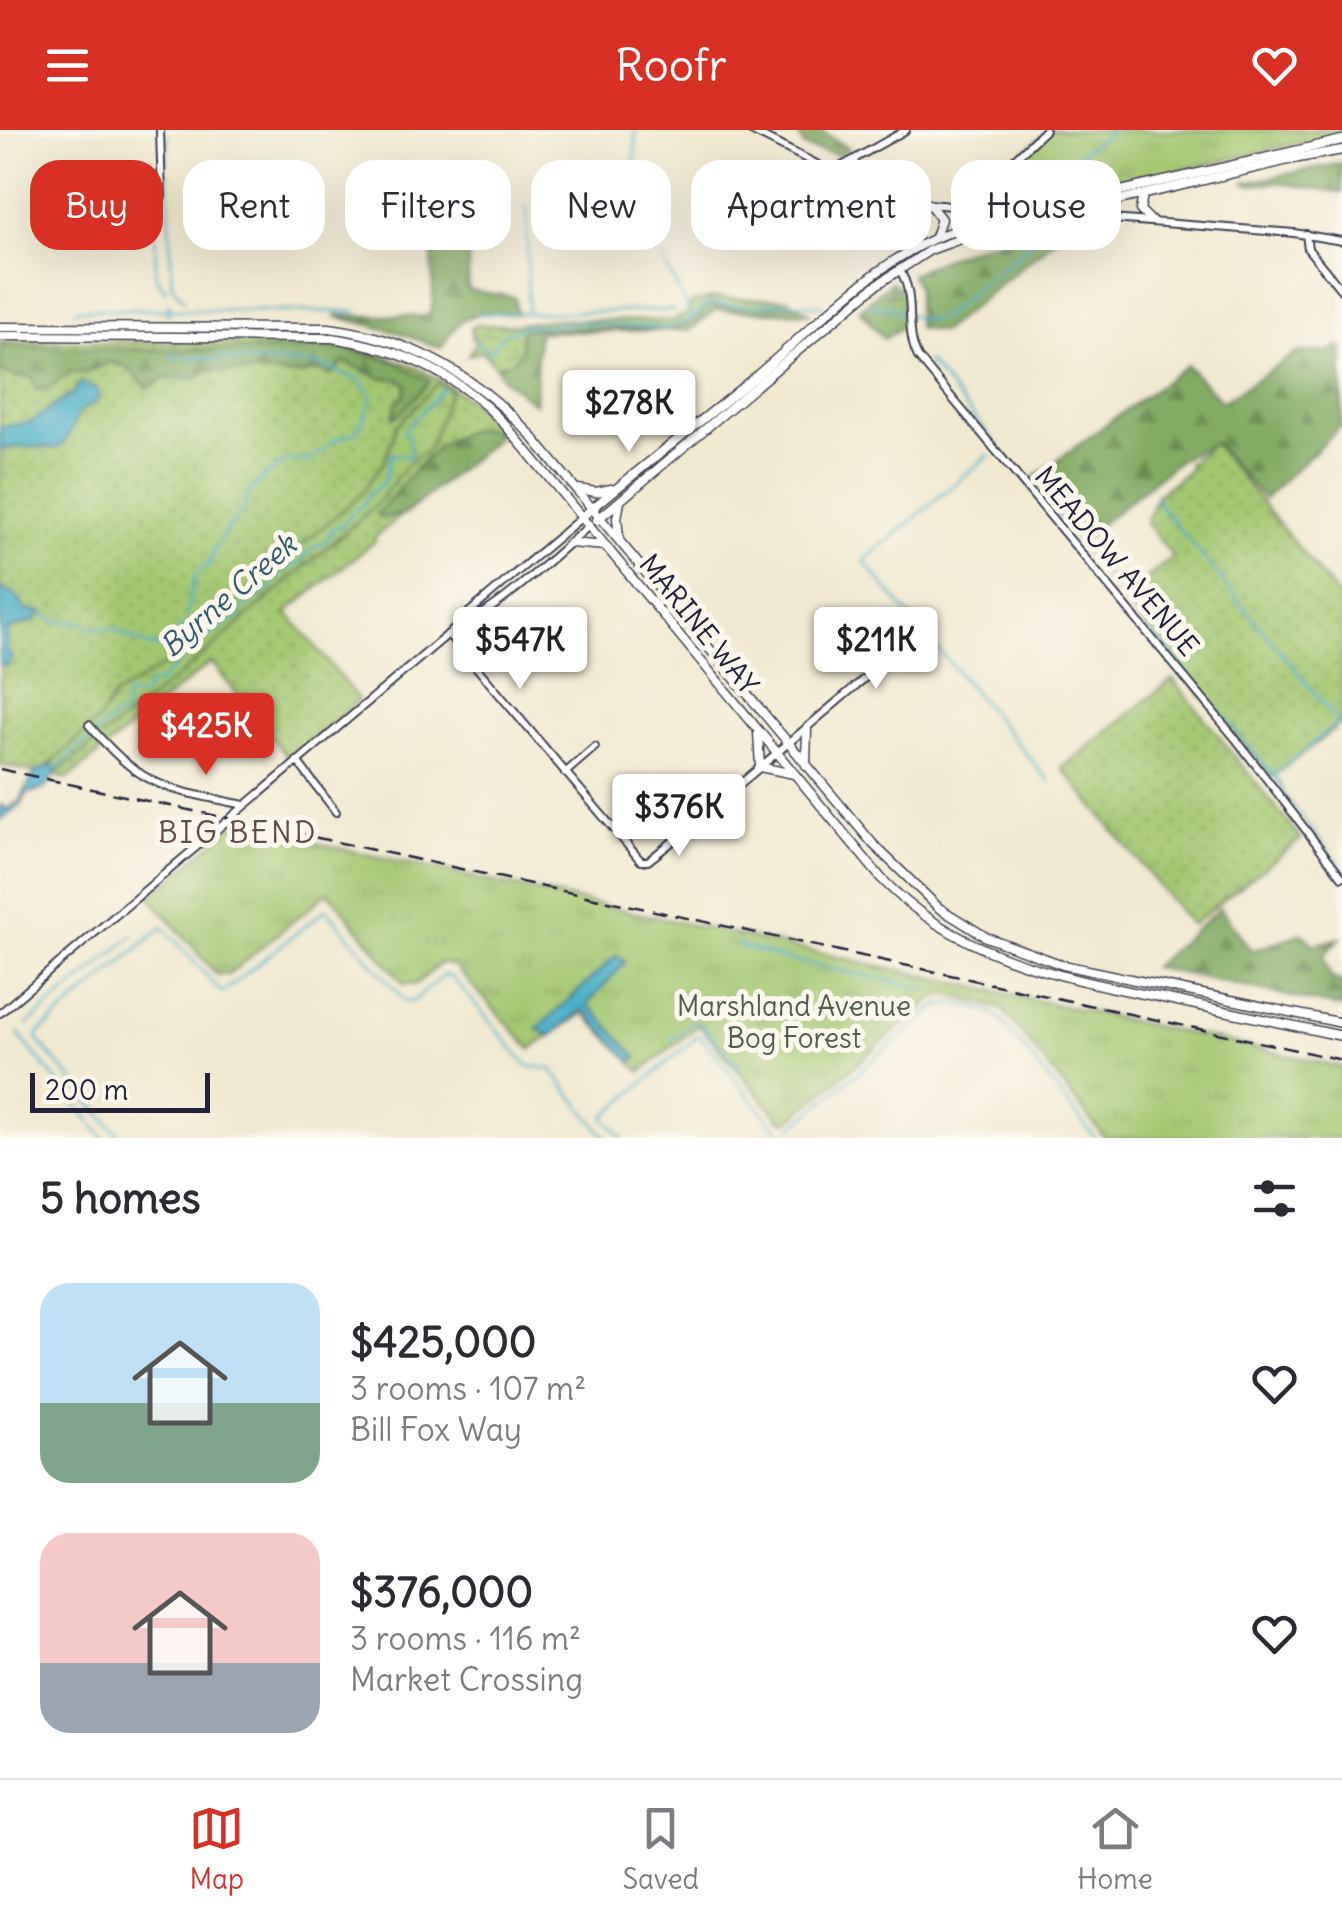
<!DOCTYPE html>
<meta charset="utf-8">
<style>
body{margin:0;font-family:Delius,sans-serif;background:#f2f2f3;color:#2b2b33;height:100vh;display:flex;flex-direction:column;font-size:38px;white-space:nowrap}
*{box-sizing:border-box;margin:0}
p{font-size:32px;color:#7c7c81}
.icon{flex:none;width:55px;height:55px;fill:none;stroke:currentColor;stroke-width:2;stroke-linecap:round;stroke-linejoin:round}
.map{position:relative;height:1008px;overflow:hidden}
.panel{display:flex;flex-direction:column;background:#fff;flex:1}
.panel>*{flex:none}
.banner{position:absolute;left:30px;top:30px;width:1282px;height:90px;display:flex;gap:20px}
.scale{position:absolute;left:30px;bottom:25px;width:180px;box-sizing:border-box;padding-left:10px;border:5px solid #22223b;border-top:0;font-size:28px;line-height:35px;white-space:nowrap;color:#22223b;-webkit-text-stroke:8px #fbf7ec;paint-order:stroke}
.price{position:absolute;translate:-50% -85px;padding:0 22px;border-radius:10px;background:#fff;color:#222;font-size:32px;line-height:65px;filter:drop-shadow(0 2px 5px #0008)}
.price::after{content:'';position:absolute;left:50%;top:60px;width:30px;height:22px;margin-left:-15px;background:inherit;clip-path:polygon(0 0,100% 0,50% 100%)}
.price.active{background:#d93025;color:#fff}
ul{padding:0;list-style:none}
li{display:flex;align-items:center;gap:30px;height:250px;padding:0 40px}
li span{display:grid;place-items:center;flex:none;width:280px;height:200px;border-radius:30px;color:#555}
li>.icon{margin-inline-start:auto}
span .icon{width:120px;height:120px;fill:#fffc;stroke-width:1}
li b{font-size:42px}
h2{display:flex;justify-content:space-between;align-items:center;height:120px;padding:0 40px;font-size:42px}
.tag{padding:0 35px;border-radius:30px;background:#fff;box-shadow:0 10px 40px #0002;font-size:35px;line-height:90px}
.tag.active{background:#d93025;color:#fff}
header{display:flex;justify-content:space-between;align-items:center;height:130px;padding:0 40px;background:#d93025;color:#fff;font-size:45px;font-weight:600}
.menu{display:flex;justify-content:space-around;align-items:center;height:140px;border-top:2px solid #e1e1e2;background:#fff;font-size:28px;color:#7c7c81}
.menu a{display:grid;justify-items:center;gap:5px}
.menu .active{color:#d93025}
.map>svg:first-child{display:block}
</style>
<header><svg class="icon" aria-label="menu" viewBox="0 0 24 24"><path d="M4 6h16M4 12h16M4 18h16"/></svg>Roofr<svg class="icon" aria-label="heart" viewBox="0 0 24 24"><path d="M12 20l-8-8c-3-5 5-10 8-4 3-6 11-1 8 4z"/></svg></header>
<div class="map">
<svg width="1342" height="1008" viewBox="0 0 1342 1008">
<defs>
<pattern id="grass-dots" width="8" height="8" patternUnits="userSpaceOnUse" patternTransform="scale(2.5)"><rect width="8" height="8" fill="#a3c771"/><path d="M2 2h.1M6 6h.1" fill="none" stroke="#8cab63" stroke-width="1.8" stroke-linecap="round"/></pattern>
<pattern id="forest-firs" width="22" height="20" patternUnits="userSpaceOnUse" patternTransform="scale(2.5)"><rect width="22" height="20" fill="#82ac63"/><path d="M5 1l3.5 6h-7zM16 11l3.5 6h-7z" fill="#6a8c53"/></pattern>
<pattern id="wetland-marsh" width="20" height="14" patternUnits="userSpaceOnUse" patternTransform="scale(2.5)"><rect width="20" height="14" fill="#a3c771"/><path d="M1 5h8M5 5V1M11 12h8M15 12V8" fill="none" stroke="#8cab63"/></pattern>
<pattern id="park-tufts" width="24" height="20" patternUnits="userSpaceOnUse" patternTransform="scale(2.5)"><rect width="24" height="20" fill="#a3c771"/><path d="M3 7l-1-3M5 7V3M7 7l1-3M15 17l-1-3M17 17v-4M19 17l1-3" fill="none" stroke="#8cab63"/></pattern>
</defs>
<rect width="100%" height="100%" fill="#fbf7ec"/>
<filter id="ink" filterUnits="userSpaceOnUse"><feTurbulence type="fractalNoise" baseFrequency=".01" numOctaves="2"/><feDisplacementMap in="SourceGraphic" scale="20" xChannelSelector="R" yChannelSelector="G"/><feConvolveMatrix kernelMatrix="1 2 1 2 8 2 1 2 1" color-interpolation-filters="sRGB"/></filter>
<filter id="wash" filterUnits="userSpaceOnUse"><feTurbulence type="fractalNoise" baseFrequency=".0048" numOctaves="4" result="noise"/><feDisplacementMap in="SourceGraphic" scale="40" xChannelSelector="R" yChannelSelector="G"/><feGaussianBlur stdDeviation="2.25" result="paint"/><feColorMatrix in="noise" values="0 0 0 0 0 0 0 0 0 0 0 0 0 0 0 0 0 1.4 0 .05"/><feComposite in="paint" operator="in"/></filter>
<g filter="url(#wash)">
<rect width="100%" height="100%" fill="#f1e9d0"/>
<g fill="url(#grass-dots)" stroke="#627456" stroke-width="2.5">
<path d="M 0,211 L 304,212 C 380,216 451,242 500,302 L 374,408 L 375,411 L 287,482 L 359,570 L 289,629 L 211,532 L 68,649 L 0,635 Z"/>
<polygon points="1213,313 1342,471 1342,593 1271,648 1122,468 1173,427 1146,393 1156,366 1191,338 1188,334"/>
<polygon points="1173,549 1301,709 1191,795 1062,638"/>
</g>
<g fill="url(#forest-firs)" stroke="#52674f" stroke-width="2.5">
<polygon points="797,0 819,0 849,18 838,25 804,17"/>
<path d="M 457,31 L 467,34 L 480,56 L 498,57 L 469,80 L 468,160 L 515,167 L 516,184 C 475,183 463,179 441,218 L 400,203 L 335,186 L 428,186 L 433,174 L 431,53 Z"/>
<polygon points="1342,33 1342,63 1276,52 1252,55 1243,53"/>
<path d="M 1071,96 L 942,202 L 917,198 L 917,158 L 911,144 C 961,119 1015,102 1071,96 Z"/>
<polygon points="891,152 899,156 904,165 905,194 884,209 859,180"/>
<polygon points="757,174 797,175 809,183 716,180 690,200 538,202 535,274 503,249 496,237 505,235 524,198 667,199 690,192 705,176 744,177"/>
<polygon points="0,216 167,220 343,219 388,229 430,251 400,284 393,287 398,268 404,266 407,254 397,249 381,248 344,232 331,245 319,241 296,245 206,240 196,249 165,248 148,258 125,236 110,232 87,242 70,243 49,258 37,260 32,247 16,247 0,239"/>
<polygon points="1339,216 1342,219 1342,295 1264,369 1214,313 1179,330 1083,409 1035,347 1187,235 1222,272 1298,222 1327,223"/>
<path d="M 482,297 L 495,302 L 496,309 L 405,384 L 382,388 L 377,384 C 408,351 434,305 482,297 Z"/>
<polygon points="1220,778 1252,821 1302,803 1314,815 1340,808 1323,826 1331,848 1342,852 1342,878 1153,837"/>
</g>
<g fill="url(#wetland-marsh)" stroke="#627456" stroke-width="2.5">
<polygon points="713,168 789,169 797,175 706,176 690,192 667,199 525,198 521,202 521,222 515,229 496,237 483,221 468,225 477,211 473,209 471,198 476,195 513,195 549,190 672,191 688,184 691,173"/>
<polygon points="438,253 450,260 429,318 405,337 377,374 187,539 58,642 55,635 47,637 98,591 114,566 159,539 194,507 360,365 385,330 396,296"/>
</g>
<g fill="url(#park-tufts)" stroke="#627456" stroke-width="2.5">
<polygon points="1048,0 1342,0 1342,5 1295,14 1025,78 971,72"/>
<polygon points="234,695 1342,937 1342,1008 1105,1008 1002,879 945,864 935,868 789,991 781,990 699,895 641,942 584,883 531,919 453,835 441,833 416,854 404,854 328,762 228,845 216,844 150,767"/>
</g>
<g fill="#49afc8" stroke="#366882" stroke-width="2.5">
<polygon points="81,252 97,259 100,268 80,282 65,312 58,318 18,317 0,320 0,297 31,292 73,263"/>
<polygon points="0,458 15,464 26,480 42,482 34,491 8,500 8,521 12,529 7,537 0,534"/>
<polygon points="55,635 57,642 44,659 26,664 22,674 0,691 0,675 8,679 20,671 35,642"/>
<polygon points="617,825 625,832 588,874 637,927 631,932 583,879 551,906 537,899"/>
</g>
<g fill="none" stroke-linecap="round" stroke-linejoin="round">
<g stroke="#49afc8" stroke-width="2.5">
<polyline points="636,0 633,72 692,187"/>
<polyline points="167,32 168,6"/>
<polyline points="168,44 172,156 184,170"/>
<polyline points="1063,57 1076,26 1114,0"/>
<polyline points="527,77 528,180"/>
<polyline points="161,79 155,86 156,147 166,161"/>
<path d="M 866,175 C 892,173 916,194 940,189 L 1046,101"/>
<polyline points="73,182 78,179 357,182"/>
<polyline points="478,184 675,180"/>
<polyline points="167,185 170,173"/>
<polyline points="476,212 491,222 500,207 520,197 576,193 668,198 692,189 708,173 749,176 786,172 822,176"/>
<path d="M 170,226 L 320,235 L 360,250 L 373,267 L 357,302 L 334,310 L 311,330 L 286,331 L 273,340 L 254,356 L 245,371 L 243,382 C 228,395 214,417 208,437 L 204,436 L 194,448 L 186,487"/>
<polyline points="927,231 1089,424"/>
<polyline points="989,325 865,430 866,434 1049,651"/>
<polyline points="1158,367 1157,372 1339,592 1275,644"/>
<polyline points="1092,428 1280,653 1284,665 1342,738"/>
<path d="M 42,484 L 59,492 L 80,492 L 93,500 C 123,491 141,526 170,515"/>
<polyline points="171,514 184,494"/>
<path d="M 55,639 L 115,587 L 123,585 L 127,566 L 141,565 L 148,561 L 147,554 L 158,554 C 168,540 224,491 239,487 L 240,478 L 250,476 L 257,466 L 270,460 L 276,446 L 301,432 L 312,418 L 327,411 L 332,399 L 342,396 L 353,381 L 362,376 L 368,366 L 385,351 L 391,324 L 409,327 L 409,309 L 404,301 C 416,285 431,275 443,258"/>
<polyline points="737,815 784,829 930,859"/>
<polyline points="27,895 133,806"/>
<polyline points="18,904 104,1008"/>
<polyline points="671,910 691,893 701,894 740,938"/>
<path d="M 793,997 L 937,876 C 956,870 982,877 999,887 L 1095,1008"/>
<polyline points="121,1008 37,909 39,903 163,797 222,863 326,779 405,871 412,872 444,845 452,847 528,936 551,939 606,1008"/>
<polyline points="622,1008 604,987 699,905 782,1005"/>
</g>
</g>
</g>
<g filter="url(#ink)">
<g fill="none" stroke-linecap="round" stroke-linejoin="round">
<g stroke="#414051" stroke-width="10">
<g id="minor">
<polyline points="160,0 162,67"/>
<polyline points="749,0 878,65 929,74 963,77 982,75 1025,82"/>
<polyline points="855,29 853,43 858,55"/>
<polyline points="833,41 906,0"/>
<polyline points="963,76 968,68 990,52 1045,0"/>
<polyline points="964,78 974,85 979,98"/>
<polyline points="1112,89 1294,103 1342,111"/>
<polyline points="1306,104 1308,119 1342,161"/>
<path d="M 899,139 C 918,167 903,198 918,227 L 1235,608 L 1342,747"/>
<path d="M 460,495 C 493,485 559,421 589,396"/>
<polyline points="448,504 641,731 648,731 672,712 892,525 914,515"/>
<path d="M 89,595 C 144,660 165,658 244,675"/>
<polyline points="297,631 336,682"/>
<polyline points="565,643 595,617"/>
<polyline points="0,883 459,495 466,485 582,387"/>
</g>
</g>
<g stroke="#414051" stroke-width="11">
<g id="major">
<polyline points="1143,65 1140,80 1151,91"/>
<polyline points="929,74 941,89 935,107"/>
<polyline points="1072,84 1112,89"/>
<path d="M 0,197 L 329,198 C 409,208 474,244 529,303 L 873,714 L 939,778 L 986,807 L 1063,835 L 1342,893"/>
<path d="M 0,206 L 332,208 C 400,218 460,245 506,296 L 881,748 C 957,828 1060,847 1163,868 C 1223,881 1282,893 1342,906"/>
<polyline points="578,359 596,362 611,359"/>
<path d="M 582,387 C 639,339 698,294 756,246 C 822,191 883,120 968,96 L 1342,10"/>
<polyline points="597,390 875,156 930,120 971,105 1293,29 1342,20"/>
<polyline points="619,407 617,388 620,372"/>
<polyline points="570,413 606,416"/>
<polyline points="758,602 760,637 794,644"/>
<polyline points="806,635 807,598"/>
</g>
</g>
<use href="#minor" stroke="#fff" stroke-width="6"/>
<use href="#major" stroke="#fff" stroke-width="8"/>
<polyline stroke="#22223b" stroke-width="2.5" stroke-dasharray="15 8" stroke-linecap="butt" points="0,639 1342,930"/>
</g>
</g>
<g text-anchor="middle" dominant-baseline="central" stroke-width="10" stroke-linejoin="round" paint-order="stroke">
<g font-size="28" fill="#22223b" stroke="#fbf7ec">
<text transform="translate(1117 431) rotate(50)">MEADOW AVENUE</text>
<text transform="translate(699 494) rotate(51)">MARINE WAY</text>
</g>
<g font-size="28" fill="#4f5c4e" stroke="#fbf7ec">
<text x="794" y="876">Marshland Avenue<tspan x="794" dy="32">Bog Forest</tspan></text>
</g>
<g font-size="30" font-style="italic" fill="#325a73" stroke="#fbf7ec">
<text transform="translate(228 465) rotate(-41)">Byrne Creek</text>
</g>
<g font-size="30" letter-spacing="2.5" fill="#624c4b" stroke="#fbf7ec">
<text x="238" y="702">BIG BEND</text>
</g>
</g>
</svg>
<div class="scale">200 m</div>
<b class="price" style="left:629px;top:325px">$278K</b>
<b class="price" style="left:520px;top:562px">$547K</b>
<b class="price" style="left:876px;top:562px">$211K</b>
<b class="price active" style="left:206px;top:648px">$425K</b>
<b class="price" style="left:679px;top:729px">$376K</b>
<div class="banner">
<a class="tag active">Buy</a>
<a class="tag">Rent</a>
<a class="tag">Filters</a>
<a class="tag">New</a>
<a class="tag">Apartment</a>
<a class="tag">House</a>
</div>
</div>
<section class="panel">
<h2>5 homes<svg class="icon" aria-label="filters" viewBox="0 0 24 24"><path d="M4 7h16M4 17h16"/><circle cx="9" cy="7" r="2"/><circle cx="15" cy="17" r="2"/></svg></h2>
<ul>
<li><span style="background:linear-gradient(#bfe0f5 60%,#7fa58c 0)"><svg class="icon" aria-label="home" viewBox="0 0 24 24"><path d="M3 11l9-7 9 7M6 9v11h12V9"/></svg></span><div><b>$425,000</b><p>3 rooms · 107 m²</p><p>Bill Fox Way</p></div><svg class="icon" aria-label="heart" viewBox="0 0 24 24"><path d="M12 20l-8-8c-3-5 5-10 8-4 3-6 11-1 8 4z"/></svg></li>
<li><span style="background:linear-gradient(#f6c9c9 65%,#9aa5b1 0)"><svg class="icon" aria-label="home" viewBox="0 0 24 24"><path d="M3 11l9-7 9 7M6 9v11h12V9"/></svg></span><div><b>$376,000</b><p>3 rooms · 116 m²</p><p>Market Crossing</p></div><svg class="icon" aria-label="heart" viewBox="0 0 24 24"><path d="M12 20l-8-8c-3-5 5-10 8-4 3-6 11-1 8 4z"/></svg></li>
</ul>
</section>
<nav class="menu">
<a class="active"><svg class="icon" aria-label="map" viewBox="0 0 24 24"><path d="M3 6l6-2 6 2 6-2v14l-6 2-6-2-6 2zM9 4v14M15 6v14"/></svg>Map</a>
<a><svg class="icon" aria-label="saved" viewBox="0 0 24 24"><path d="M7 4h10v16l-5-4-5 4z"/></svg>Saved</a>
<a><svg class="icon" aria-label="home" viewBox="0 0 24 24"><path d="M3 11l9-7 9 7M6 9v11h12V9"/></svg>Home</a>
</nav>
